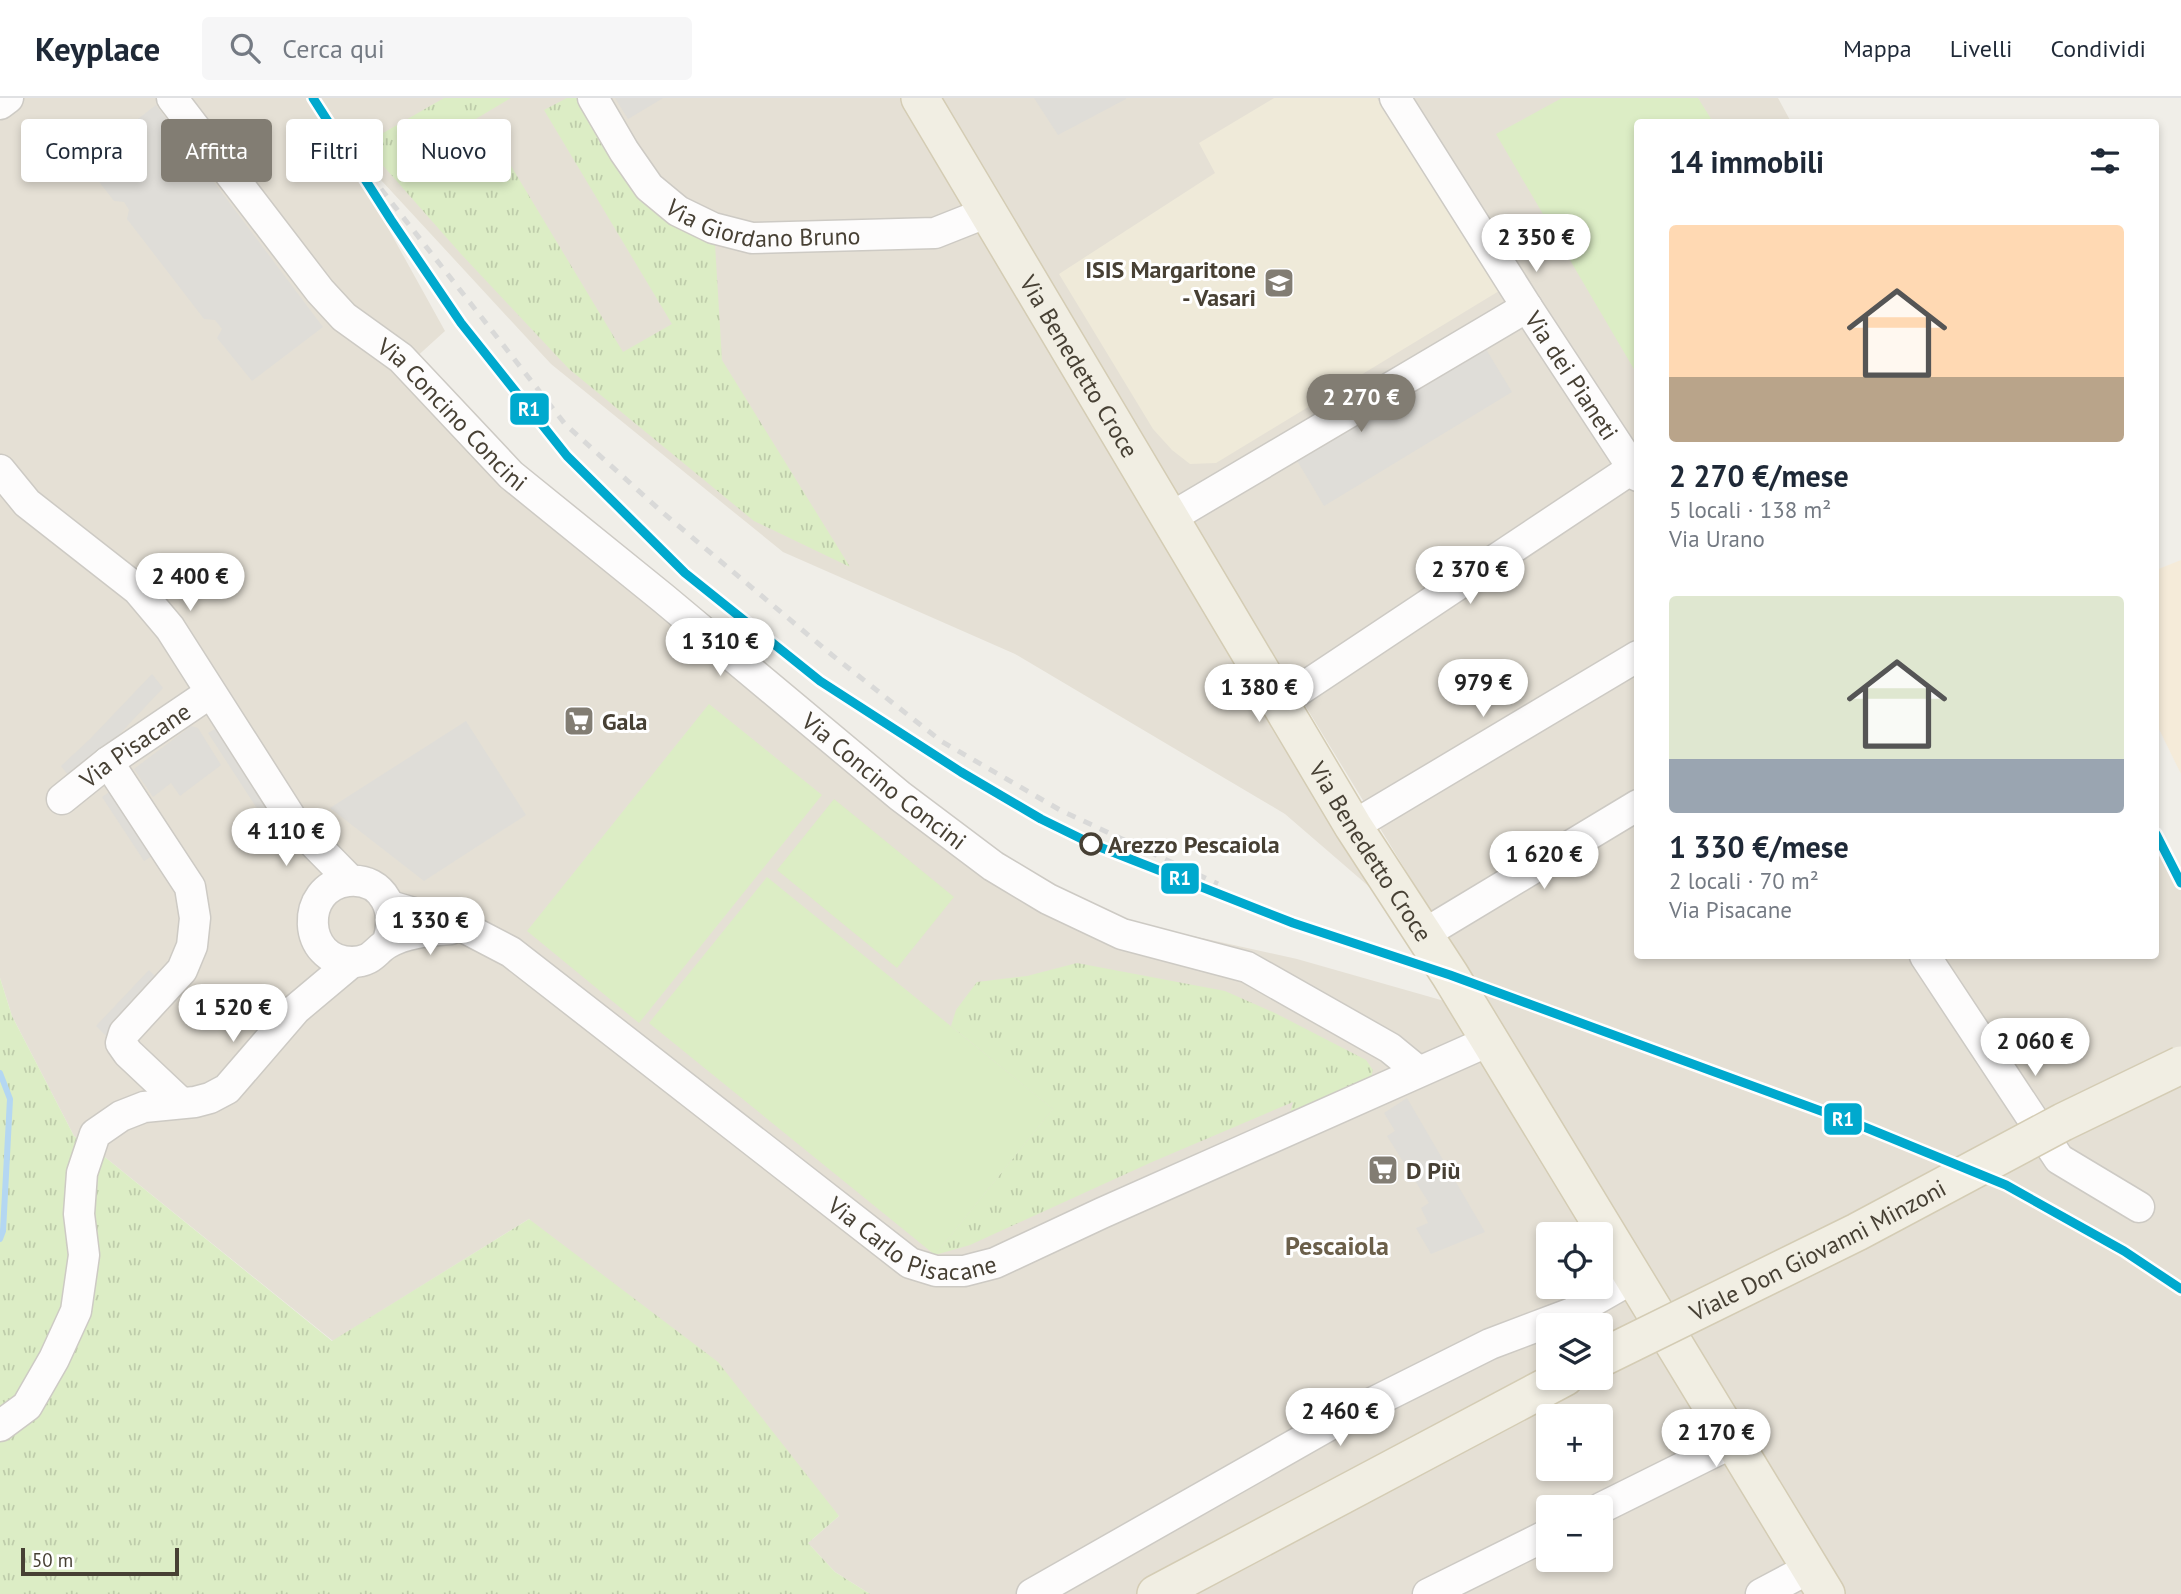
<!DOCTYPE html>
<html lang="it">
<meta charset="utf-8">
<style>
body{margin:0;font-family:"PT Sans",sans-serif;background:#f6f6f7;color:#1f2937;height:100vh;display:flex;flex-direction:column;font-size:26px;white-space:nowrap}
*{box-sizing:border-box;margin:0}
p{font-size:23px;color:#747a83}
.icon{flex:none;width:38px;height:38px;fill:none;stroke:currentColor;stroke-width:2;stroke-linecap:round;stroke-linejoin:round}
.map{position:relative;flex:1;overflow:hidden}
.drawer{position:absolute;left:1634px;top:21px;width:525px;height:840px;display:flex;flex-direction:column;background:#fff;border-radius:7px;box-shadow:0 4px 10px #0003}
.drawer>*{flex:none}
.banner{position:absolute;left:21px;top:21px;width:665px;height:63px;display:flex;gap:14px}
.controls{position:absolute;left:1536px;top:1124px;display:grid;gap:14px}
.controls a{display:grid;place-items:center;width:77px;height:77px;border-radius:7px;background:#fff;box-shadow:0 4px 10px #0003;font-size:35px}
.scale{position:absolute;left:21px;bottom:18px;width:158px;box-sizing:border-box;padding-left:7px;border:4px solid #474034;border-top:0;font-size:19px;line-height:24px;white-space:nowrap;color:#474034;-webkit-text-stroke:5px #fff;paint-order:stroke}
.price{position:absolute;translate:-50% -60px;padding:0 16px;border-radius:24px;background:#fff;color:#222;font-size:23px;line-height:46px;filter:drop-shadow(0 2px 4px #0008)}
.price::after{content:'';position:absolute;left:50%;top:42px;width:21px;height:16px;margin-left:-10px;background:inherit;clip-path:polygon(0 0,100% 0,50% 100%)}
.price.on{background:#827d73;color:#fff}
ul{padding:0;list-style:none}
li{display:grid;align-content:center;gap:14px;height:371px;padding:0 35px}
li span{display:grid;place-items:center;height:217px;border-radius:7px;color:#555}
li>.icon{margin-inline-start:auto}
span .icon{width:126px;height:126px;fill:#fffc;stroke-width:1}
li b{font-size:30px}
h2{display:flex;justify-content:space-between;align-items:center;height:84px;padding:0 35px;font-size:30px}
.chip{padding:0 24px;border-radius:7px;background:#fff;box-shadow:0 4px 10px #0003;font-size:24px;line-height:63px}
.chip.on{background:#827d73;color:#fff}
header{display:flex;align-items:center;gap:42px;box-sizing:border-box;height:98px;padding:0 35px;background:#fff;border-bottom:2px solid #e0e1e3}
header strong{font-size:33px}
nav{display:flex;gap:38px;margin-inline-start:auto;font-size:24px}
.search{width:490px;height:63px;background:#f6f6f7;display:flex;align-items:center;gap:18px;box-sizing:border-box;padding:0 24px;border-radius:7px;color:#747a83;font-size:26px}
.map>svg:first-child{display:block}
</style>
<header>
<strong>Keyplace</strong>
<div class="search"><svg class="icon" aria-label="search" viewBox="0 0 24 24"><circle cx="10" cy="10" r="6"/><path d="M15 15l6 6"/></svg>Cerca qui</div>
<nav><a>Mappa</a><a>Livelli</a><a>Condividi</a></nav>
</header>
<div class="map">
<svg width="2181" height="1496" viewBox="0 0 2181 1496">
<defs>
<pattern id="grass-tufts" width="24" height="20" patternUnits="userSpaceOnUse" patternTransform="scale(1.75)"><rect width="24" height="20" fill="#dcedc5"/><path d="M3 7l-1-3M5 7V3M7 7l1-3M15 17l-1-3M17 17v-4M19 17l1-3" fill="none" stroke="#beccaa"/></pattern>
</defs>
<rect width="100%" height="100%" fill="#f0eee8"/>
<path fill="#e5e0d5" fill-rule="evenodd" d="M 0,0 L 921,0 L 1424,836 L 1285,716 L 1015,556 L 783,454 L 551,266 L 332,29 L 445,233 L 413,262 L 515,371 L 946,723 L 1014,770 L 1125,823 L 1297,861 L 1469,910 L 1461,863 L 1167,381 L 941,0 L 1778,0 L 1791,24 L 1638,24 L 1638,858 L 2156,858 L 2156,743 L 2181,791 L 2181,1496 L 870,1496 L 835,1474 L 808,1445 L 839,1418 L 529,1121 L 333,1243 L 106,1060 L 74,1038 L 12,918 L 0,880 ZM 1549,1136 L 1601,1136 L 1601,1188 L 1549,1188 ZM 1549,1227 L 1601,1227 L 1601,1279 L 1549,1279 ZM 1549,1318 L 1601,1318 L 1601,1370 L 1549,1370 ZM 1549,1409 L 1601,1409 L 1601,1461 L 1549,1461 Z"/>
<polygon fill="#f5ebd9" points="2181,462 2181,676 2156,625 2156,472"/>
<polygon fill="#efead9" points="1274,0 1377,0 1499,193 1216,365 1190,366 1172,352 1153,331 1059,176 1215,75 1199,45"/>
<g fill="url(#grass-tufts)">
<polygon points="444,0 511,0 474,22 508,63 623,254 672,226 544,12 567,0 577,0 631,91 666,122 715,146 722,262 850,469 754,423 569,271 461,156 364,46"/>
<polygon points="1077,865 1225,893 1275,915 1366,962 1373,972 1369,987 1299,1019 1290,1015 1293,1004 1152,1064 970,1147 935,1157 1053,1011 951,928 956,912 977,884 1027,878"/>
<polygon points="0,880 12,918 74,1038 106,1060 332,1243 529,1121 718,1264 839,1418 808,1445 835,1474 870,1496 0,1496"/>
</g>
<g fill="#dcedc5">
<polygon points="1562,0 1698,0 1713,24 1638,24 1638,278 1496,36"/>
<polygon points="709,606 822,697 639,925 527,833"/>
<polygon points="834,701 954,799 897,870 777,772"/>
<polygon points="767,779 1053,1011 935,1157 649,925"/>
</g>
<g fill="#dfddd8">
<polygon points="615,0 663,0 628,21"/>
<polygon points="1034,0 1126,0 1126,1 1058,37"/>
<polygon points="156,7 323,229 252,283 217,240 222,231 215,222 204,221 127,121 129,112 124,104 114,103 83,63"/>
<polygon points="1478,238 1512,294 1324,408 1289,349"/>
<polygon points="152,576 163,590 96,661 71,681 61,668 90,641"/>
<polygon points="466,623 526,717 424,783 330,710"/>
<polygon points="191,628 198,630 221,667 180,698 171,685 153,699 134,671"/>
<polygon points="215,631 276,724 269,729 208,635"/>
<polygon points="114,691 157,755 144,763 102,699"/>
<polygon points="149,872 159,882 106,938 96,928"/>
<polygon points="1407,1000 1485,1134 1431,1156 1416,1130 1428,1125 1421,1110 1429,1105 1387,1038 1395,1033 1384,1015"/>
</g>
<g fill="none" stroke-linecap="round" stroke-linejoin="round">
<polyline stroke="#b4d7f2" stroke-width="6" points="0,975 10,1001 3,1133 0,1141"/>
<g stroke="#cdcac4" stroke-width="33">
<g id="minor">
<path id="s1" d="M 172,0 L 320,193 L 344,219 L 401,260 L 511,377 L 663,500 L 900,698 L 993,768 L 1048,801 L 1122,836 L 1247,869 L 1390,950 L 1418,973"/>
<path id="s2" d="M 593,0 L 624,53 L 649,89 L 678,113 L 713,130 L 752,140 L 935,135 L 988,114"/>
<path id="s3" d="M 1395,0 L 1527,209 L 1638,378"/>
<polyline points="0,6 8,0"/>
<polyline points="0,372 27,405 138,492 170,530 295,726 350,782"/>
<polyline points="1170,420 1527,209"/>
<polyline points="1280,605 1633,370"/>
<polyline points="108,664 190,789 195,820 192,848 182,872 124,935 121,945 128,955 180,1004"/>
<path id="s4" d="M 62,701 L 108,664 L 210,595"/>
<polyline points="1353,728 1638,558"/>
<path id="s5" d="M 390,808 L 465,830 L 511,854 L 910,1165 L 936,1173 L 964,1173 L 995,1165 L 1102,1115 L 1489,943"/>
<polyline points="1424,836 1638,707"/>
<path d="M 387,845 C 399,816 385,779 348,783 C 299,789 302,864 352,864 C 373,864 375,852 388,845 C 407,834 430,833 451,831"/>
<polyline points="1925,858 2059,1061 2139,1109"/>
<polyline points="0,1328 27,1308 54,1261 76,1213 84,1157 79,1116 82,1075 95,1036 121,1018 144,1009 195,1004 210,1000 227,991 296,911 352,864"/>
<polyline points="1601,1410 1734,1344"/>
<polyline points="1032,1496 1340,1321 1490,1246 1572,1215 1633,1180"/>
<polyline points="1428,1496 1549,1436"/>
<polyline points="1761,1496 1810,1470"/>
</g>
</g>
<g stroke="#d4ccb4" stroke-width="40">
<g id="major">
<path id="s6" d="M 920,0 L 1353,728 L 1450,877 L 1826,1496"/>
<polyline points="1156,1496 1565,1279"/>
</g>
</g>
<use href="#minor" stroke="#fdfcfc" stroke-width="30"/>
<use href="#major" stroke="#f1eee3" stroke-width="37"/>
<g stroke="#d9d9d8" stroke-width="5" stroke-dasharray="9 9" stroke-linecap="butt">
<polyline points="313,0 391,122 461,225 567,358 685,475 820,583 961,674 1041,721 1092,746 1293,825 1450,877 1862,1028 2006,1087 2124,1153 2181,1191"/>
<polyline points="381,91 565,326 662,414 832,557 941,643 1060,712 1218,786"/>
</g>
<g stroke="#d4ccb4" stroke-width="40" stroke-linecap="butt">
<g id="major-bridge">
<path id="s7" d="M 1601,1260 L 1857,1134 L 2063,1024 L 2181,967"/>
</g>
</g>
<use href="#major-bridge" stroke="#f1eee3" stroke-width="37"/>
<g stroke="#fff" stroke-width="14">
<g id="rail-1">
<polyline points="313,0 391,122 461,225 567,358 685,475 820,583 961,674 1041,721 1092,746 1293,825 1450,877 1862,1028 2006,1087 2124,1153 2181,1191"/>
<polyline points="2156,736 2181,785"/>
</g>
</g>
<use href="#rail-1" stroke="#00a9ce" stroke-width="9"/>
</g>
<defs>
<g id="university-square" transform="scale(1.575)"><rect x="-9" y="-9" width="18" height="18" rx="4" fill="#827d73" stroke="#fff"/><path d="M0-5L7-2L0 1L-7-2ZM-4 1L0 2.5L4 1V4Q0 6-4 4Z" fill="#fff"/></g>
<g id="supermarket-square" transform="scale(1.575)"><rect x="-9" y="-9" width="18" height="18" rx="4" fill="#827d73" stroke="#fff"/><path d="M-6-5.5h2.5l.6 2H6L4.5 2H-2.5L-4.4-4H-6ZM-1.5 3.2a1.3 1.3 0 1 0 .1 0ZM3 3.2a1.3 1.3 0 1 0 .1 0Z" fill="#fff"/></g>
</defs>
<g fill-rule="evenodd">
<use href="#university-square" x="1279" y="185"/>
<use href="#supermarket-square" x="579" y="623"/>
<use href="#supermarket-square" x="1383" y="1072"/>
</g>
<circle fill="#fff" stroke="#474034" stroke-width="3.5" cx="1091" cy="746" r="10"/>
<g text-anchor="middle" dominant-baseline="central" stroke-width="6" stroke-linejoin="round" paint-order="stroke">
<g font-size="24" fill="#474034" stroke="#fff">
<text stroke="none"><textPath href="#s2" startOffset="231">Via Giordano Bruno</textPath></text>
<text stroke="none"><textPath href="#s6" startOffset="312">Via Benedetto Croce</textPath></text>
<text stroke="none"><textPath href="#s3" startOffset="329">Via dei Pianeti</textPath></text>
<text stroke="none"><textPath href="#s1" startOffset="425">Via Concino Concini</textPath></text>
<text stroke="none"><textPath href="#s4" startOffset="91">Via Pisacane</textPath></text>
<text stroke="none"><textPath href="#s1" startOffset="992">Via Concino Concini</textPath></text>
<text stroke="none"><textPath href="#s6" startOffset="878">Via Benedetto Croce</textPath></text>
<text stroke="none"><textPath href="#s5" startOffset="630">Via Carlo Pisacane</textPath></text>
<text stroke="none"><textPath href="#s7" startOffset="242">Viale Don Giovanni Minzoni</textPath></text>
</g>
<g font-size="24" font-weight="bold" fill="#474034" stroke="#fff" text-anchor="start">
<text x="1256" y="171" text-anchor="end">ISIS Margaritone<tspan x="1256" dy="28">- Vasari</tspan></text>
<text x="602" y="623">Gala</text>
<text x="1406" y="1072">D Più</text>
</g>
<g font-size="24" font-weight="bold" fill="#474034" stroke="#fff" text-anchor="start">
<text x="1108" y="746">Arezzo Pescaiola</text>
</g>
<g font-size="26" font-weight="bold" fill="#6b5f4a" stroke="#fff">
<text x="1337" y="1147">Pescaiola</text>
</g>
</g>
<g stroke="#fff" stroke-width="2.5">
<rect x="509" y="294" width="41" height="34" rx="7" fill="#00a9ce"/>
<rect x="1160" y="764" width="40" height="33" rx="7" fill="#00a9ce"/>
<rect x="1823" y="1004" width="40" height="34" rx="7" fill="#00a9ce"/>
</g>
<g font-size="19" text-anchor="middle" font-weight="bold" fill="#fff">
<text x="529" y="318">R1</text>
<text x="1180" y="787">R1</text>
<text x="1843" y="1028">R1</text>
</g>
</svg>
<div class="controls">
<a><svg class="icon" aria-label="locate" viewBox="0 0 24 24"><circle cx="12" cy="12" r="6"/><path d="M12 2v4M12 18v4M2 12h4M18 12h4"/></svg></a>
<a><svg class="icon" aria-label="layers" viewBox="0 0 24 24"><path d="M12 4l9 5-9 5-9-5zM3 14l9 5 9-5"/></svg></a>
<a>+</a>
<a>−</a>
</div>
<div class="scale">50 m</div>
<b class="price" style="left:1536px;top:176px">2 350 €</b>
<b class="price on" style="left:1361px;top:336px">2 270 €</b>
<b class="price" style="left:1470px;top:508px">2 370 €</b>
<b class="price" style="left:190px;top:515px">2 400 €</b>
<b class="price" style="left:720px;top:580px">1 310 €</b>
<b class="price" style="left:1483px;top:621px">979 €</b>
<b class="price" style="left:1259px;top:626px">1 380 €</b>
<b class="price" style="left:286px;top:770px">4 110 €</b>
<b class="price" style="left:1544px;top:793px">1 620 €</b>
<b class="price" style="left:430px;top:859px">1 330 €</b>
<b class="price" style="left:233px;top:946px">1 520 €</b>
<b class="price" style="left:2035px;top:980px">2 060 €</b>
<b class="price" style="left:1340px;top:1350px">2 460 €</b>
<b class="price" style="left:1716px;top:1371px">2 170 €</b>
<div class="banner">
<a class="chip">Compra</a>
<a class="chip on">Affitta</a>
<a class="chip">Filtri</a>
<a class="chip">Nuovo</a>
</div>
<section class="drawer">
<h2>14 immobili<svg class="icon" aria-label="filters" viewBox="0 0 24 24"><path d="M4 7h16M4 17h16"/><circle cx="9" cy="7" r="2"/><circle cx="15" cy="17" r="2"/></svg></h2>
<ul>
<li><span style="background:linear-gradient(#ffd9b3 70%,#b9a48a 0)"><svg class="icon" aria-label="home" viewBox="0 0 24 24"><path d="M3 11l9-7 9 7M6 9v11h12V9"/></svg></span><div><b>2 270 €/mese</b><p>5 locali · 138 m²</p><p>Via Urano</p></div></li>
<li><span style="background:linear-gradient(#dfe7d0 75%,#9aa5b1 0)"><svg class="icon" aria-label="home" viewBox="0 0 24 24"><path d="M3 11l9-7 9 7M6 9v11h12V9"/></svg></span><div><b>1 330 €/mese</b><p>2 locali · 70 m²</p><p>Via Pisacane</p></div></li>
</ul>
</section>
</div>
